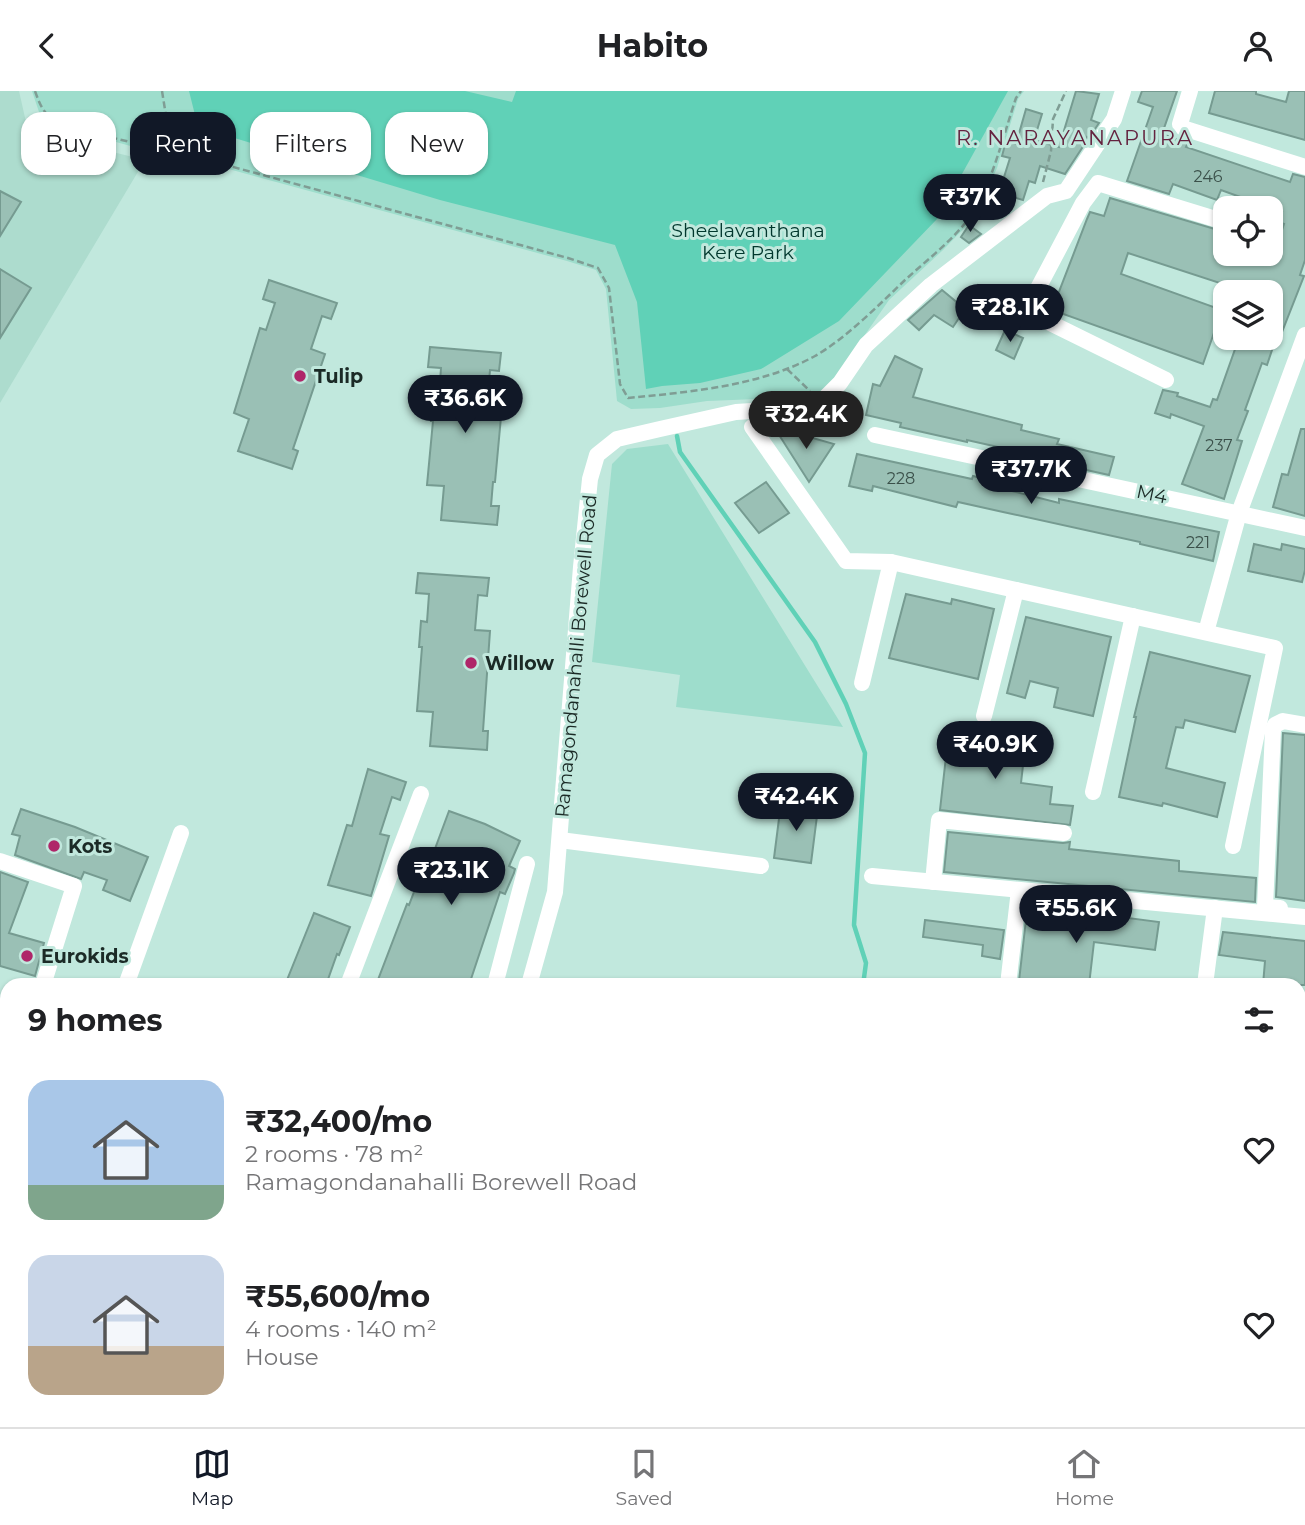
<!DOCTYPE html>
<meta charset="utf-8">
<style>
body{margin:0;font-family:Montserrat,sans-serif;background:#f2f2f2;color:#202124;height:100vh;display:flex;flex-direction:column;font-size:26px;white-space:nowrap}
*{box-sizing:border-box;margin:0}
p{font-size:23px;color:#757577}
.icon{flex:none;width:38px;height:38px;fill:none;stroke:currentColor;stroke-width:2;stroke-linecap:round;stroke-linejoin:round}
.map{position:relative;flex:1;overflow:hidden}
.panel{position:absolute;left:0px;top:887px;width:1306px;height:450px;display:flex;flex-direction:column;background:#fff;border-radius:21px 21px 0 0;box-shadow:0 2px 5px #0004}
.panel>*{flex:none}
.banner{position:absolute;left:21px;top:21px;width:700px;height:63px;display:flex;gap:14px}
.tools{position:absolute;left:1213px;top:105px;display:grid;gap:14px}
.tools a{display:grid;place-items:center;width:70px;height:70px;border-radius:14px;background:#fff;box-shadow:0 2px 5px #0004;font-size:35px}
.price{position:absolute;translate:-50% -60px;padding:0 16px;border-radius:24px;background:#111827;color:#fff;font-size:23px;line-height:46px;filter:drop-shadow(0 2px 4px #0008)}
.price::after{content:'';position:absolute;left:50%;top:42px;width:21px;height:16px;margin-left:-10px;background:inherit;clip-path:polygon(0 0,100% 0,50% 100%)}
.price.current{background:#222;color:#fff}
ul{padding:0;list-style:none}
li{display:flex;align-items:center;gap:21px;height:175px;padding:0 28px}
li span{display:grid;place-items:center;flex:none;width:196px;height:140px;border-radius:21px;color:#555}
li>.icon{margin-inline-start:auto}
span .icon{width:84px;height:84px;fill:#fffc;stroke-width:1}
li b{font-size:30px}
h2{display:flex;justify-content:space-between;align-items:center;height:84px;padding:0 28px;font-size:30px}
.tag{padding:0 24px;border-radius:21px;background:#fff;box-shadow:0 2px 5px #0004;font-size:24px;line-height:63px}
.tag.current{background:#111827;color:#fff}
header{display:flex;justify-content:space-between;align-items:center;height:91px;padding:0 28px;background:#fff;font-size:32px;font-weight:700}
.tab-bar{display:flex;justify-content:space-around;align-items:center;height:98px;border-top:2px solid #e0e0e0;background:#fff;font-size:19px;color:#757577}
.tab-bar a{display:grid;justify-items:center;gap:4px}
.tab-bar .current{color:#111827}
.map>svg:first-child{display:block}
</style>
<header><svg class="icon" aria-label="back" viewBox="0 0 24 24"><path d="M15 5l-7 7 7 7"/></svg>Habito<svg class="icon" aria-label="person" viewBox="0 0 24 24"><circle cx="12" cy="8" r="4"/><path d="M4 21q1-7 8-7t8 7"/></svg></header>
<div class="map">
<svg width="1305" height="1336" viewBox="0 0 1305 1336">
<rect width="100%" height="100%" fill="#c1e8dd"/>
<g fill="#addcce">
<polygon points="0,0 19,0 28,40 145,69 0,312"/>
<polygon points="0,1004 7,1006 7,1070 0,1068"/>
</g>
<g fill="#9eddcc">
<polygon points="32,0 1024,0 1018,8 997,77 974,127 943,159 889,209 831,293 814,304 803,306 707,310 660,317 631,318 617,310 606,198 596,179 567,170 225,77 163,64 51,33 39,21"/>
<polygon points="668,353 843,636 676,616 680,584 592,571 612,373 627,358"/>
</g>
<polygon fill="#60d1b7" points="189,0 465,0 512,11 516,0 1008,0 937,128 839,230 761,278 700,292 662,295 646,298 637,211 615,154 440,109 198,36"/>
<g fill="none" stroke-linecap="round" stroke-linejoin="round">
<g stroke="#60d1b7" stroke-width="4.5">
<polyline points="677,345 680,361 815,551 846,613 865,662 854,834 866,872 863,894"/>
<polyline points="984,1330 985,1336"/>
</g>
</g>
<g fill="#9ac0b5" stroke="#769b91" stroke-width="2">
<polygon points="1076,0 1099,3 1091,29 1099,32 1089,47 1087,46 1084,54 1065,83 1040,75 1035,92 1029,90 1023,109 999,102 1010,67 1002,65 1006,50 1016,53 1026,18 1042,23 1034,49 1059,56"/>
<polygon points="1142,0 1177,0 1162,43 1188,52 1186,56 1290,91 1293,83 1305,86 1305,169 1300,184 1304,185 1280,246 1270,243 1270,201 1262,201 1236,192 1235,197 1128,162 1121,183 1222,219 1203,273 1052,219 1087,128 1090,121 1104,125 1110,107 1225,141 1225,163 1270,163 1270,152 1277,154 1284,133 1278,131 1282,121 1221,99 1217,109 1173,93 1169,103 1127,90 1153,16 1138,11"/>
<polygon points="1215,0 1256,0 1256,3 1286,11 1289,0 1305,0 1305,49 1209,22"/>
<polygon points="0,100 21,111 0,145"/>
<polygon points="969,134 981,143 969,152 961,146"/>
<polygon points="0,178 31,197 0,247"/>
<polygon points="269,189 337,212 331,228 322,225 311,258 325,263 293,358 298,360 292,378 238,360 249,328 234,322 260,237 266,239 275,212 263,208"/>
<polygon points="978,194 1013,212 1002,233 967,215"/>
<polygon points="942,199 965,218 953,236 934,224 919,239 908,229"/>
<polygon points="1005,239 1023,247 1014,268 996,259"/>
<polygon points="1239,247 1276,247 1267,274 1262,272 1245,319 1248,320 1237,349 1242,350 1224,408 1182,393 1204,335 1171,323 1170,327 1155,322 1163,299 1178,302 1177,305 1210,316 1213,308 1217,309"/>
<polygon points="430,256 501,262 499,280 490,279 487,314 502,315 495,391 493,391 491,415 499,415 497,434 441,429 444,395 427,394 433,330 431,330 433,305 439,305 441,277 428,276"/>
<polygon points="895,265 922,278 913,306 1022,334 1021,339 1059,348 1057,353 1114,366 1109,384 1019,364 1020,361 967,349 967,351 900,336 901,332 866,324 873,293 880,295"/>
<polygon points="774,336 834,353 809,391"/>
<polygon points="1301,338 1305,338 1305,425 1273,416 1282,383 1288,384"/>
<polygon points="857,363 972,388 973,385 1009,394 1008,399 1059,412 1059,408 1219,441 1213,470 1140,453 1140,451 1003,421 958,411 956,416 873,395 872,400 849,395"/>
<polygon points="766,391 789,422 759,442 735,412"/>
<polygon points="1254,453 1281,459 1282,453 1305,458 1305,479 1302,491 1248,480"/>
<polygon points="418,482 489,487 487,505 478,504 475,539 490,540 483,640 488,640 487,659 430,655 433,621 417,620 422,556 419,556 421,530 427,531 429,503 416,502"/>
<polygon points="906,503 951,513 952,508 994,518 978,588 889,567"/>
<polygon points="1026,526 1111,546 1093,625 1054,616 1058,597 1030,590 1025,607 1007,602"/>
<polygon points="1150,561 1250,585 1235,641 1185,629 1183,637 1176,636 1166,677 1225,692 1217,726 1163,712 1162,715 1119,706 1136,626 1134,626"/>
<polygon points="949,639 1026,648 1021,692 1052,696 1050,713 1073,715 1070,734 940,719"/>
<polygon points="1283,642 1305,644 1305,810 1276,806"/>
<polygon points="368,678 406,691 400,709 392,706 380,743 389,745 371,805 328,794 347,734 352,735"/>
<polygon points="781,712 818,717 811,772 774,767"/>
<polygon points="21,718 75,736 148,766 130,810 103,799 107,789 84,781 81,788 15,764 20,745 12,743"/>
<polygon points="449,720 485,733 520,750 509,775 515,778 514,782 505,803 500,801 469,894 376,894 407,813 409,814 422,780 426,782"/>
<polygon points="948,741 1063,752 1070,751 1069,758 1179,770 1179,780 1256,787 1255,811 944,781"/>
<polygon points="0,781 28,791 9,842 44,852 35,885 0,875"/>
<polygon points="1027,820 1105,830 1106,824 1159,831 1155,859 1094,851 1089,894 1052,894 1019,890"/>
<polygon points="314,822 350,836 339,864 337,863 326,894 285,894"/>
<polygon points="925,829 1004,839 1000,868 982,865 983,854 923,846"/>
<polygon points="1223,841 1305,850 1305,894 1263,894 1265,870 1219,864"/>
</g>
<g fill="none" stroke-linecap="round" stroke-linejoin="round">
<g stroke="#7f9d94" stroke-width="2.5" stroke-dasharray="7 3.5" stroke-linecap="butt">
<path d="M 35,0 C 44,26 50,29 76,38 L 226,74 L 568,167 L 598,177 L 609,197 L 620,293 L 628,307 C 690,301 760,295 815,265 C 845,248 880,213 905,189 C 927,169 952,150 970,126 C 991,97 1004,42 1016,7 L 1021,0"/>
<polyline points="162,0 172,62"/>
<polyline points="1043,91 1051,60 1053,28 1066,0"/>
<polyline points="787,278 810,300"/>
</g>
<g stroke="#fff" stroke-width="16">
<polyline points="1190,0 1180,33 1183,37 1305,76"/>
<polyline points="1166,289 1026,220 1083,112 1098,92 1225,131"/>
<polyline points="752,336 846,470 891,471 1275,557 1233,755"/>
<polyline points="875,344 1305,437"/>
<polyline points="1206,541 1239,422 1305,244"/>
<polyline points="862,592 891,471"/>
<polyline points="984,625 1016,499"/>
<polyline points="1093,701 1133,525"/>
<polyline points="560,749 761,775"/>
<polyline points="0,770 74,795 43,894"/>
<polyline points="872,785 1305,826"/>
<polyline points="933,791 939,729 1064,742"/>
<polyline points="1280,817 1265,816 1273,639 1275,634 1283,630 1305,634"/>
<polyline points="126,894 181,742"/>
<polyline points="348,894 421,703"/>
<polyline points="495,894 527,773"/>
<polyline points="529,894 555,801 581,476 590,388 597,364 617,348 660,338 736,321 797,317 819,313 840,292 866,254 931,194 1047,105 1066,100 1114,28 1123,0"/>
<polyline points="1008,894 1019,799"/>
<polyline points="1205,894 1215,817"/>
<polyline points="0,992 7,995"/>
<polyline points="1298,1012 1305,983"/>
<polyline points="166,1330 181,1336"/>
<polyline points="725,1330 751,1336"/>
<polyline points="902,1330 902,1336"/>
<polyline points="217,1336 220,1330"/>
<polyline points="289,1336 292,1330"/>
<polyline points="463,1336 468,1330"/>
<polyline points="642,1336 644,1330"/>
<polyline points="830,1336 830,1330"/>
<polyline points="1236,1336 1236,1330"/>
</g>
</g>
<g fill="#af2669" stroke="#c1e8dd" stroke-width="2.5">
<circle cx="300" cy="285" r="7"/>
<circle cx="471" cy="572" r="7"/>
<circle cx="54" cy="755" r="7"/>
<circle cx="27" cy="865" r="7"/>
</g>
<g text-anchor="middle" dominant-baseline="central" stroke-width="6" stroke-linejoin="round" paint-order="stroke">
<g font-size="16" fill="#3b504a">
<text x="1208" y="85">246</text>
<text x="1219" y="354">237</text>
<text x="901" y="387">228</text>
<text x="1198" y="451">221</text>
</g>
<g font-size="19" fill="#01372d" stroke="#c1e8dd">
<text x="748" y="139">Sheelavanthana<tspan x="748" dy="22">Kere Park</tspan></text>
</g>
<g font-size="19" font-weight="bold" fill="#1b2a26" stroke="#c1e8dd" text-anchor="start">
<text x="314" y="285">Tulip</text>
<text x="485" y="572">Willow</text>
<text x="68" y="755">Kots</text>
<text x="41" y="865">Eurokids</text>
</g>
<g font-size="19" fill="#1b2a26" stroke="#c1e8dd">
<text transform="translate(1152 403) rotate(12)">M4</text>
<text transform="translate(576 565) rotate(-85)">Ramagondanahalli Borewell Road</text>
</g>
<g font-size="21" letter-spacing="2" fill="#64233f" stroke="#c1e8dd">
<text x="1075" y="46">R. NARAYANAPURA</text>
</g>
</g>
</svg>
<div class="tools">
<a><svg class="icon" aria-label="locate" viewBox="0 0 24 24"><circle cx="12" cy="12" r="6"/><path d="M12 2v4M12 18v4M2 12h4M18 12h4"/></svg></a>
<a><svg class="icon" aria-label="layers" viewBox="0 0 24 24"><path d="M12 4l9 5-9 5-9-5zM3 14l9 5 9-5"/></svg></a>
</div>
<b class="price" style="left:970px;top:143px">₹37K</b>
<b class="price" style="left:1010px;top:253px">₹28.1K</b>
<b class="price" style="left:465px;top:344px">₹36.6K</b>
<b class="price current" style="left:806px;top:360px">₹32.4K</b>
<b class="price" style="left:1031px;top:415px">₹37.7K</b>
<b class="price" style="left:995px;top:690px">₹40.9K</b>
<b class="price" style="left:796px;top:742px">₹42.4K</b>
<b class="price" style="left:451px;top:816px">₹23.1K</b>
<b class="price" style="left:1076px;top:854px">₹55.6K</b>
<div class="banner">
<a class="tag">Buy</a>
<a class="tag current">Rent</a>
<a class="tag">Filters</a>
<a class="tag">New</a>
</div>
<section class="panel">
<h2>9 homes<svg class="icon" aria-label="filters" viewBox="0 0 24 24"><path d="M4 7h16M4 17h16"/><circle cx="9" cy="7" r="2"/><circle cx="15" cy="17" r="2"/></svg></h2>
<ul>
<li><span style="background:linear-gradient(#a9c7e8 75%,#7fa58c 0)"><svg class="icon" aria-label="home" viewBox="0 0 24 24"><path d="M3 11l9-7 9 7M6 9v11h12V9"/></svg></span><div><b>₹32,400/mo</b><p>2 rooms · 78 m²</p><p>Ramagondanahalli Borewell Road</p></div><svg class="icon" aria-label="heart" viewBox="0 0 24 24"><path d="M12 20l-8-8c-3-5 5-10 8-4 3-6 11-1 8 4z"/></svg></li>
<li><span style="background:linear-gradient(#c9d6e8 65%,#b9a48a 0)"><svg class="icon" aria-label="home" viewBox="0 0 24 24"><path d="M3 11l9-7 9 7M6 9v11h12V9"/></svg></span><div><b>₹55,600/mo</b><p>4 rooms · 140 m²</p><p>House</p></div><svg class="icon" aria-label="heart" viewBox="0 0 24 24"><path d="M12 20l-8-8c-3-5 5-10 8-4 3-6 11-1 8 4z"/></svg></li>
</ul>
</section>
</div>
<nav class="tab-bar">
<a class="current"><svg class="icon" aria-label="map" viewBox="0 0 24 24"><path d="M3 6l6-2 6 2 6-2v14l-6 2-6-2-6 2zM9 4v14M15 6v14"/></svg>Map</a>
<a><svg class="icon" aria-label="saved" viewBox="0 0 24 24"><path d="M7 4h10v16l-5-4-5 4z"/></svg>Saved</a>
<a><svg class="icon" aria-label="home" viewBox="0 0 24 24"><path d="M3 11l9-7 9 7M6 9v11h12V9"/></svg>Home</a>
</nav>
